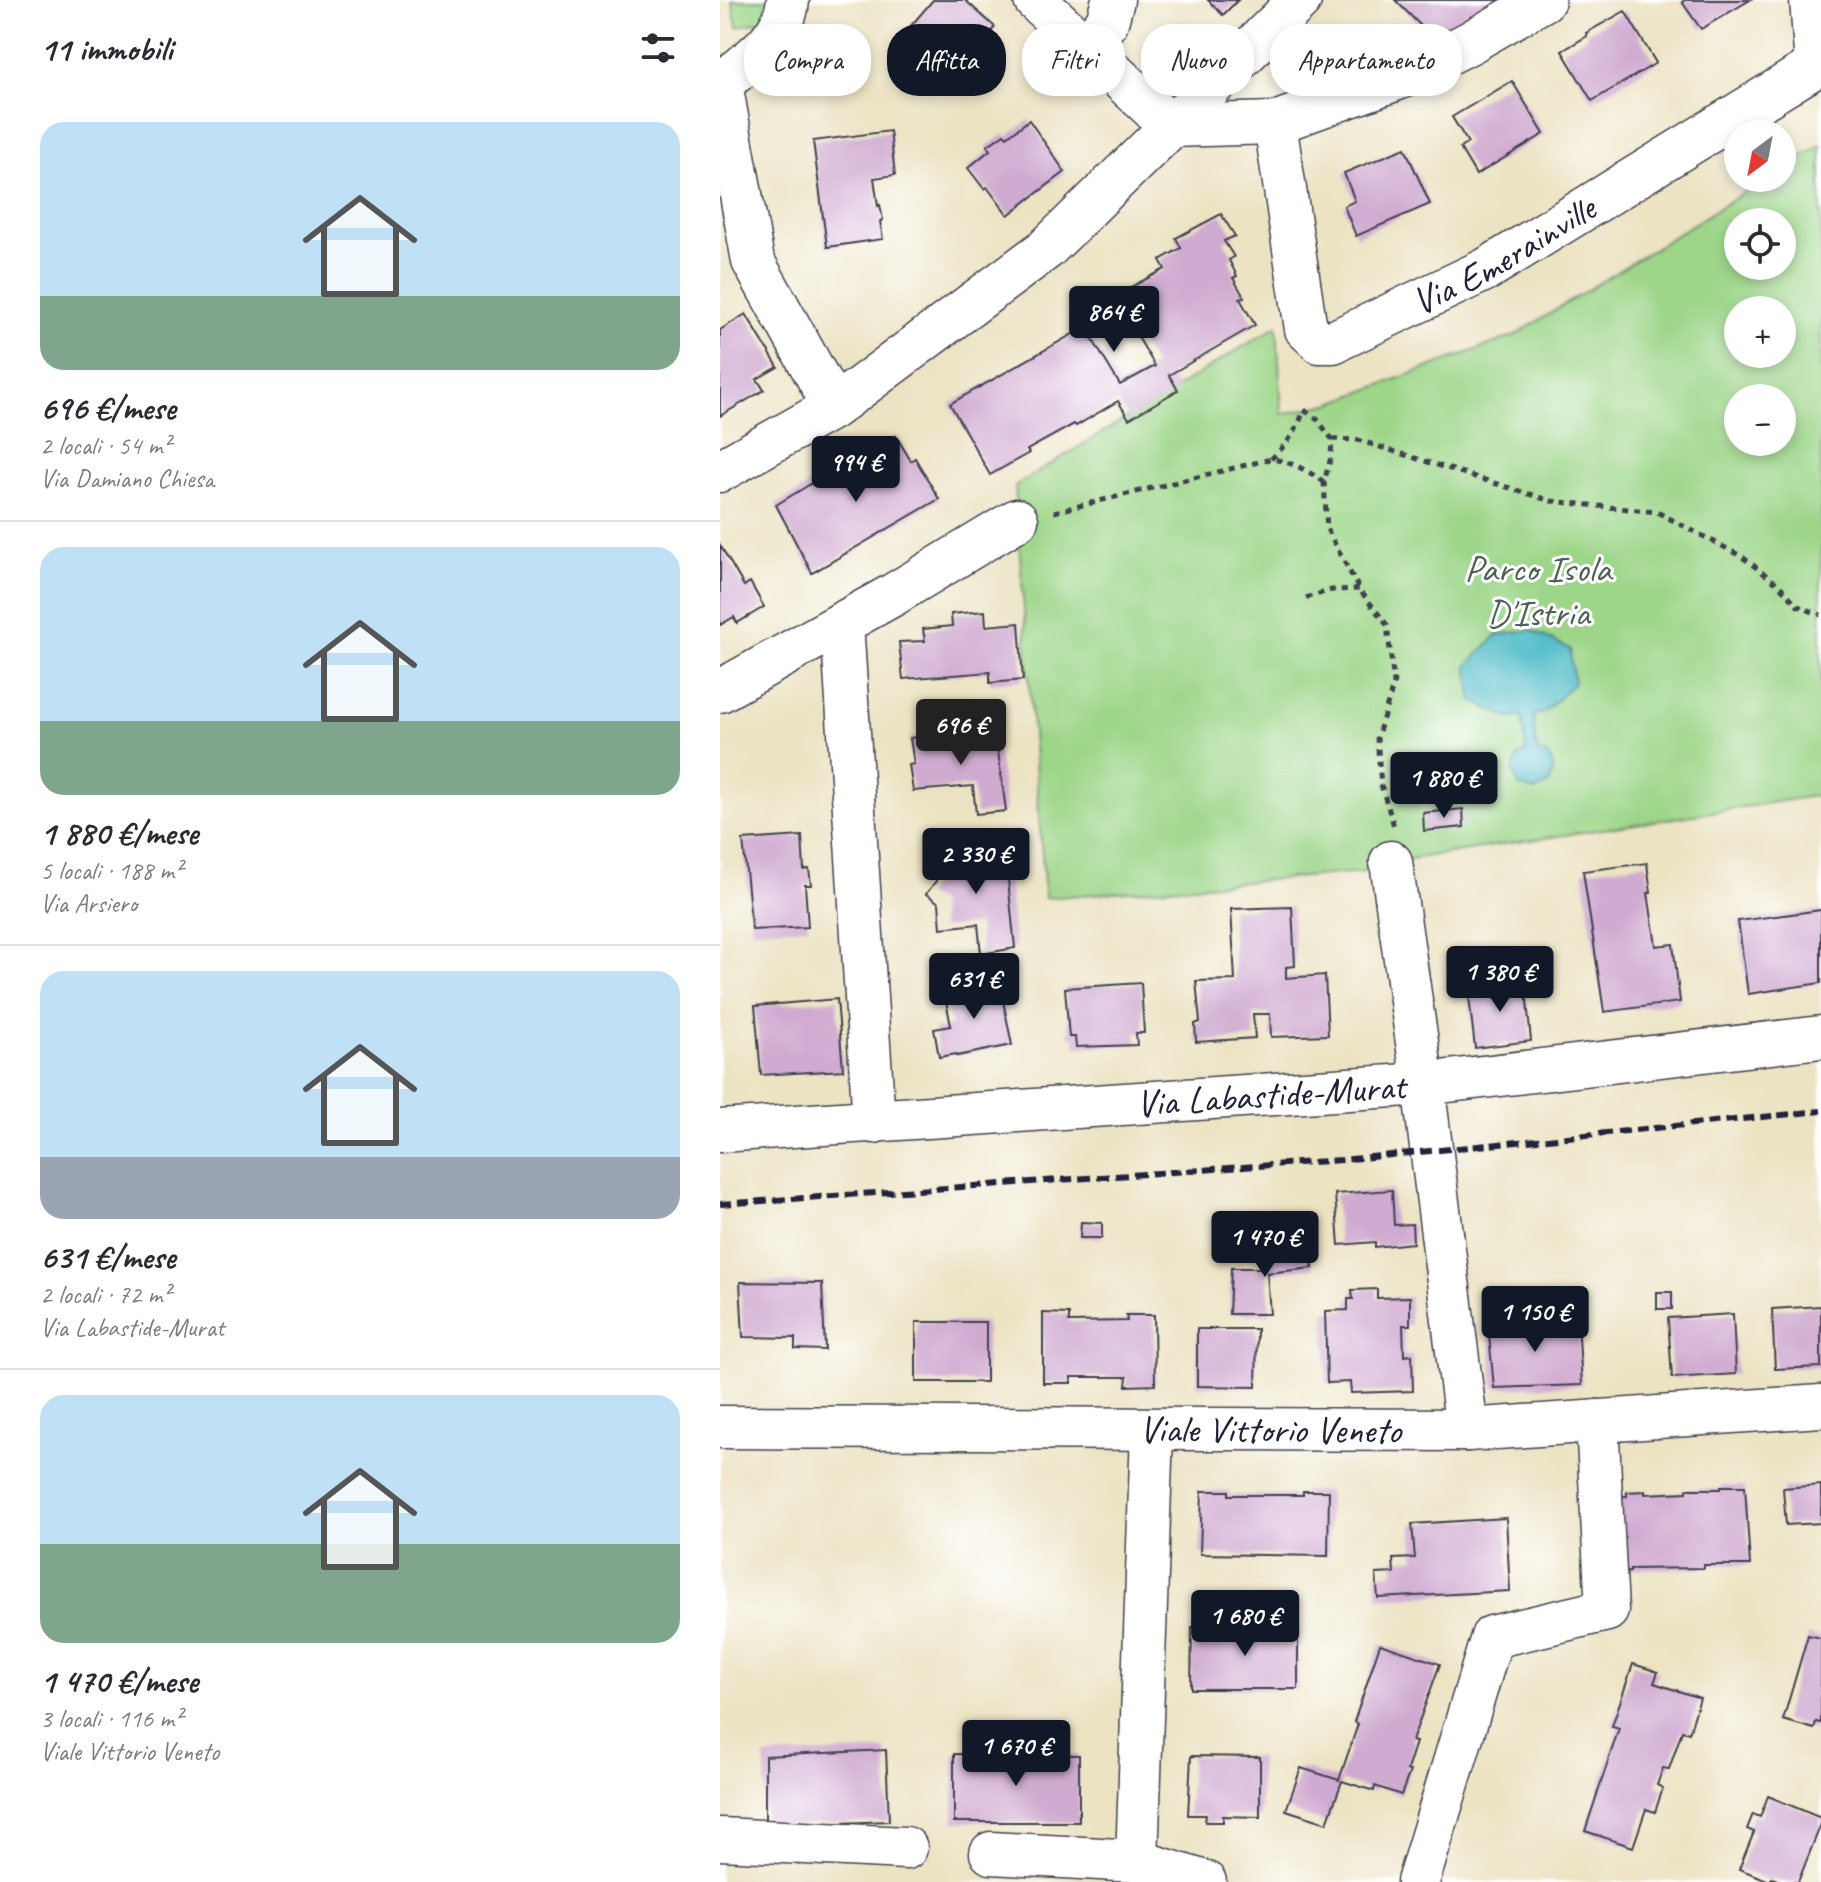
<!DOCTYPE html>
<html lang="it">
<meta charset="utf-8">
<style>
body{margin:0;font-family:Caveat,sans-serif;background:#f2f2f3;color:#2b2b33;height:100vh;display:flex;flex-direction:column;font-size:30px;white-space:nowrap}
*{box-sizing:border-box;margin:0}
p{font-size:26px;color:#7c7c81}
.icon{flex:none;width:44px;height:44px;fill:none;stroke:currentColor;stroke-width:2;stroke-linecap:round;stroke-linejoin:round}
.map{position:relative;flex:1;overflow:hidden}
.drawer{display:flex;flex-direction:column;background:#fff;width:720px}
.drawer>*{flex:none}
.guide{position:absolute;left:24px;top:24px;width:760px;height:72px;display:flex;gap:16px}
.needle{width:52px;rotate:212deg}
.tools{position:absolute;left:1004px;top:120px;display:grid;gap:16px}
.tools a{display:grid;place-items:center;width:72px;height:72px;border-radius:50%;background:#fff;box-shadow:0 4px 12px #0003;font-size:40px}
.price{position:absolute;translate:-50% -68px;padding:0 18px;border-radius:8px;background:#111827;color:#fff;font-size:26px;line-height:52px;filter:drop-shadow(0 2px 4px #0008)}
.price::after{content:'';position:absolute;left:50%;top:48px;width:24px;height:18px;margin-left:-12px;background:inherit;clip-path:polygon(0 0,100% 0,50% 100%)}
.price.active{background:#222;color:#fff}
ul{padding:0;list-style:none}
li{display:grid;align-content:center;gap:16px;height:424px;padding:0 40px}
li+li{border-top:2px solid #e1e1e2}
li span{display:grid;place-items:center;height:248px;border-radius:24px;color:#555}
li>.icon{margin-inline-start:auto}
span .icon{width:144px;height:144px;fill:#fffc;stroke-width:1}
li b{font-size:34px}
h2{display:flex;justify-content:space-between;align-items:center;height:96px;padding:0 40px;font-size:34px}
.chip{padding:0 28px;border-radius:32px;background:#fff;box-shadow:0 4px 12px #0003;font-size:28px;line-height:72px}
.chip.active{background:#111827;color:#fff}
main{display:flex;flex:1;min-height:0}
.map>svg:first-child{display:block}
</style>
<main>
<section class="drawer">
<h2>11 immobili<svg class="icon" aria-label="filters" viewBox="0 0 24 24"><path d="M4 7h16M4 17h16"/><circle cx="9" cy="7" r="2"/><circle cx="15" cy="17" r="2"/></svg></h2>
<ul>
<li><span style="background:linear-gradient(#bfe0f5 70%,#7fa58c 0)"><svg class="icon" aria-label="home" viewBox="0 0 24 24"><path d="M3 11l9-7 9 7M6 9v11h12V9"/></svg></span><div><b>696 €/mese</b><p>2 locali · 54 m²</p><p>Via Damiano Chiesa</p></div></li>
<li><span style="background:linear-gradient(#bfe0f5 70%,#7fa58c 0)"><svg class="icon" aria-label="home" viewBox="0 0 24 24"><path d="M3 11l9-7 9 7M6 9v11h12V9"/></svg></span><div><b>1 880 €/mese</b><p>5 locali · 188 m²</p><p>Via Arsiero</p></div></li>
<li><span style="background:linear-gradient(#bfe0f5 75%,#9aa5b1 0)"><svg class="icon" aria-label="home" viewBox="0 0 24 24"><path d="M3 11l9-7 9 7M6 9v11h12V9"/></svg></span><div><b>631 €/mese</b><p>2 locali · 72 m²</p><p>Via Labastide-Murat</p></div></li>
<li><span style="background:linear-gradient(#bfe0f5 60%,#7fa58c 0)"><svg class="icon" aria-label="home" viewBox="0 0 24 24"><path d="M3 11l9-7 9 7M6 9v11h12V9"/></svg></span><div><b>1 470 €/mese</b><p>3 locali · 116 m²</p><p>Viale Vittorio Veneto</p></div></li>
</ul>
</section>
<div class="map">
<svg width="1101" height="1882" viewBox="0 0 1101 1882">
<rect width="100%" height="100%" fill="#fff"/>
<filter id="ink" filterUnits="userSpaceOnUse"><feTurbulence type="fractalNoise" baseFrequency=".0125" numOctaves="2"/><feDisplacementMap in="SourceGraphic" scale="16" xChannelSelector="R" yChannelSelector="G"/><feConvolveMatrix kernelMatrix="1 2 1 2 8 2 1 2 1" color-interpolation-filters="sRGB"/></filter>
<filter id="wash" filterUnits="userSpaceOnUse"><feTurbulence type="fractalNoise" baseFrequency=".006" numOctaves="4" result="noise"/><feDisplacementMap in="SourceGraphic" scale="32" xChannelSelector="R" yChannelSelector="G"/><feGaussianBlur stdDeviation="1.8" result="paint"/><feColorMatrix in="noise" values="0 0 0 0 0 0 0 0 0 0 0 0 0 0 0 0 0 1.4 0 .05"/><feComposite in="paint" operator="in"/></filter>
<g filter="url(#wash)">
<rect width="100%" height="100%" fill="#ece3c3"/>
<g fill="#9dd689" stroke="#607c62" stroke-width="2" fill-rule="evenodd">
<polygon points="12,0 53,0 42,21 17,27"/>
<path d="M 1101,145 L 1101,795 L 671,862 L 657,871 L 325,898 L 295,486 L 557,326 L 562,414 L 609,404 L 794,336 L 1047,178 L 1062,178 L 1062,169 ZM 1018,222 L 1062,222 L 1062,266 L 1018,266 ZM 1018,310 L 1062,310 L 1062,354 L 1018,354 ZM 1018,398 L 1062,398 L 1062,442 L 1018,442 Z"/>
</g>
<polygon fill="#4cbac6" stroke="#376e80" stroke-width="2" points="811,630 850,649 854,683 824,713 813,715 817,751 828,755 834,769 829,784 814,791 799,786 793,771 798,756 806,752 802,717 789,718 753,701 747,666 777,635"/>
<g id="blocks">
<g fill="#d0abd1">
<polygon points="213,0 245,0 275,27 238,70 189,28"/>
<polygon points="488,0 518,0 503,15"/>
<polygon points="675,0 801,0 725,50"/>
<polygon points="965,0 1030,0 981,29 962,2"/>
<polygon points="905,11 936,63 872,101 842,51 867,36 866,33"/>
<polygon points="792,81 824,134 756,175 740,148 748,143 732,117"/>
<polygon points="309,120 345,172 288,215 267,187 264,189 248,168 270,150 267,146 284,134 287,137"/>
<polygon points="170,131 175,175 154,178 158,206 160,205 163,220 160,221 163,239 107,247 93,141"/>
<polygon points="685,148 710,204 636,236 624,206 635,201 624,173"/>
<polygon points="501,214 515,236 504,241 514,257 509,260 517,276 513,278 524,297 520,299 535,325 449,375 458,390 409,419 398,401 356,426 354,424 307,450 309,453 270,475 230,404 365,327 400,385 435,366 394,296 445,269 440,260 461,248 456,238"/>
<polygon points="26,314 58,367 37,379 44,390 0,416 0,330"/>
<polygon points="176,436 191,461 195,458 219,499 92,573 56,505 102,477 106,483 133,466 130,462"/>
<polygon points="0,545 24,586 30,582 44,607 17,623 14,617 0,625"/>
<polygon points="265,611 266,626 299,623 303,680 270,683 270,672 183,679 179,642 205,641 203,629 232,626 231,614"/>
<polygon points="275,729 286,811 256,814 253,786 193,791 189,765 194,764 190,738 218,734 218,738 247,735 247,731"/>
<polygon points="743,809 744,827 704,831 703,813"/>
<polygon points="82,836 84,870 89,869 91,885 85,885 88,927 32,930 23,840"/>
<polygon points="246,845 261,853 285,851 295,948 261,954 258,924 221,928 219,903 206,894 216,881 213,856 241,854"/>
<polygon points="927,863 931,893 928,893 936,946 953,944 960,1002 884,1012 863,871"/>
<polygon points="572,907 575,966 566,967 566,978 605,975 608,1035 551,1037 550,1014 533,1014 535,1038 476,1042 475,1024 480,1022 476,981 515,980 511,909"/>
<polygon points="1101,910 1101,983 1028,994 1018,921"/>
<polygon points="279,981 292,1045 237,1056 236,1054 219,1057 214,1029 231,1026 224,991"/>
<polygon points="805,981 811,1041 755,1048 748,988"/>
<polygon points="421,983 424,1033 416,1033 417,1045 356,1047 355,1037 349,1037 345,988"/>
<polygon points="117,999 123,1070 41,1075 35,1006"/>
<polygon points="672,1190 674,1225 692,1224 693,1243 655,1247 655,1242 619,1245 615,1194"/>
<polygon points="361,1222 382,1223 382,1238 360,1238"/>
<polygon points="590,1244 593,1268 547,1273 550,1314 509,1314 511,1268 546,1268 545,1248"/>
<polygon points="20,1282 102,1283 105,1350 75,1349 75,1338 23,1337"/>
<polygon points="657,1289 657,1298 690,1297 690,1325 683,1325 684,1356 692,1355 693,1391 631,1393 630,1382 607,1383 605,1311 628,1310 628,1299 633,1299 632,1290"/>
<rect x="937" y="1292" width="15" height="17"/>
<polygon points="1101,1306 1101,1367 1055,1369 1052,1309"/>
<polygon points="323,1313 349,1314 349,1322 407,1321 406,1315 434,1315 435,1385 406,1386 407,1377 351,1377 351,1383 323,1383"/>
<polygon points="1013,1314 1016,1374 952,1378 948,1318"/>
<polygon points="858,1321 862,1385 774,1388 768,1324"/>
<rect x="196" y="1322" width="70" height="60"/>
<polygon points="477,1329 537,1329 536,1387 477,1386"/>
<polygon points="1101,1485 1101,1523 1066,1525 1063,1488"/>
<polygon points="1001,1486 1025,1486 1030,1565 984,1565 984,1568 910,1569 910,1572 886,1574 886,1497 907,1496 907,1492 925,1491 925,1494 967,1492 967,1489 1001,1489"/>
<polygon points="482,1491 509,1491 509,1495 583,1495 583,1491 609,1491 608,1556 480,1554"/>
<polygon points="786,1518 790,1591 658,1598 656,1574 674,1573 673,1559 695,1558 692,1524"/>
<polygon points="472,1627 578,1627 578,1689 471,1689"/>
<polygon points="1088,1635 1101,1638 1101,1723 1096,1722 1094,1729 1063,1720"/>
<polygon points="660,1644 720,1664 692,1741 696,1742 687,1770 690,1771 681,1795 655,1786 654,1791 622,1781 607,1823 566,1810 581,1768 619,1780 638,1724 634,1722"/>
<polygon points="913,1664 938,1672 934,1683 980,1698 969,1733 962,1731 949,1769 943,1768 937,1785 943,1788 935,1812 926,1809 913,1847 865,1831 899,1728 892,1726"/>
<polygon points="166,1750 169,1821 45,1826 45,1756"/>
<polygon points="234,1754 359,1755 359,1822 234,1822"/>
<polygon points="471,1756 540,1757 540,1817 503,1816 503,1822 485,1822 486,1815 468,1815"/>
<polygon points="1048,1796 1101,1818 1101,1824 1078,1882 1063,1882 1052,1878 1050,1881 1019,1869 1034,1832 1027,1829 1033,1814 1040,1817"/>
</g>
</g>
</g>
<g filter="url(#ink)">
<use href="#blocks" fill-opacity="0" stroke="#403f4f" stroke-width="2"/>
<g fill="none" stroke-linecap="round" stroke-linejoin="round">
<g stroke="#403f4f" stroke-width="45">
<g id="minor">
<polyline points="315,0 451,126 555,123 680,78 749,43 824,0"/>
<polyline points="364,48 387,22 393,0"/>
<polyline points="0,78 33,261 114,407"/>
<path d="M 1,84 C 28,61 65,38 68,0"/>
<path id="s1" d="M 555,123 L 586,329 L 600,342 L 613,342 L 767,269 L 1096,66 L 1091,0"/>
<polyline points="0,471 114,407 326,249 580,0"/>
<polyline points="122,623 154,1122"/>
<polyline points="0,691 171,596 297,520"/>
<polyline points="671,862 703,1084 747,1430"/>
<path id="s2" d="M 0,1131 L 703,1084 L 1101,1037"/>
<path id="s3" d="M 0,1427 L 747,1430 L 1101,1406"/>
<polyline points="0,1839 186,1848"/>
<polyline points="271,1853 417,1861 485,1882"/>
<polyline points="417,1861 432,1431"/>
<polyline points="698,1882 772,1637 887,1610 877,1421"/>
</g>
</g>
<g stroke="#403f4f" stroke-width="5" stroke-dasharray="6 6" stroke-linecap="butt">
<polyline points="612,439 638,440 831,501 937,512 1021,556 1059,585 1078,606 1101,615"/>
<path d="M 551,459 C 567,444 577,431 584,410 L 597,419 L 612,439 L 611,457 L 604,482 L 607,529 L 639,589 L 667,625 L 674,683 L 657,738 L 661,785 L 674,826"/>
<path d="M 334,512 L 551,459 C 572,462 587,470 604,482"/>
<polyline points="586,598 612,590 639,589"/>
</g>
<use href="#minor" stroke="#fff" stroke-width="42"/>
<polyline stroke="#22223b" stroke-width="6" stroke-dasharray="12 6" stroke-linecap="butt" points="0,1204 622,1160 1101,1111"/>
</g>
</g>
<g text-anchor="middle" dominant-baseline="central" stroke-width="6" stroke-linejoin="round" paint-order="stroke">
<g font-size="38" fill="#22223b" stroke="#fff">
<text stroke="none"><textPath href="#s1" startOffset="432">Via Emerainville</textPath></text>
<text stroke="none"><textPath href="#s2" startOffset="552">Via Labastide-Murat</textPath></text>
<text stroke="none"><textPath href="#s3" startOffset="550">Viale Vittorio Veneto</textPath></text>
</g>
<g font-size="38" fill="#4d6156" stroke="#fff">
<text x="818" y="568">Parco Isola<tspan x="818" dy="44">D'Istria</tspan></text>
</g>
</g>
</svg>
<div class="tools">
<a><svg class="needle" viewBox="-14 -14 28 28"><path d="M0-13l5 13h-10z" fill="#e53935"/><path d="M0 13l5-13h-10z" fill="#7c7c81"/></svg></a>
<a><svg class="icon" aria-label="locate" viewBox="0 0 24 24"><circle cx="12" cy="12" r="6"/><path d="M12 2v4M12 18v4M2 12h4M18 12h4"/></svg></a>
<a>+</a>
<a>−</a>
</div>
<b class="price" style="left:394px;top:354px">864 €</b>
<b class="price" style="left:136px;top:504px">994 €</b>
<b class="price active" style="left:241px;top:767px">696 €</b>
<b class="price" style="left:724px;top:820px">1 880 €</b>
<b class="price" style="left:256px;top:896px">2 330 €</b>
<b class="price" style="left:780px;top:1014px">1 380 €</b>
<b class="price" style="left:254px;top:1021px">631 €</b>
<b class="price" style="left:545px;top:1279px">1 470 €</b>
<b class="price" style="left:815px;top:1354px">1 150 €</b>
<b class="price" style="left:525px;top:1658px">1 680 €</b>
<b class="price" style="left:296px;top:1788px">1 670 €</b>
<div class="guide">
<a class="chip">Compra</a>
<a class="chip active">Affitta</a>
<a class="chip">Filtri</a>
<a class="chip">Nuovo</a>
<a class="chip">Appartamento</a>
</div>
</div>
</main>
